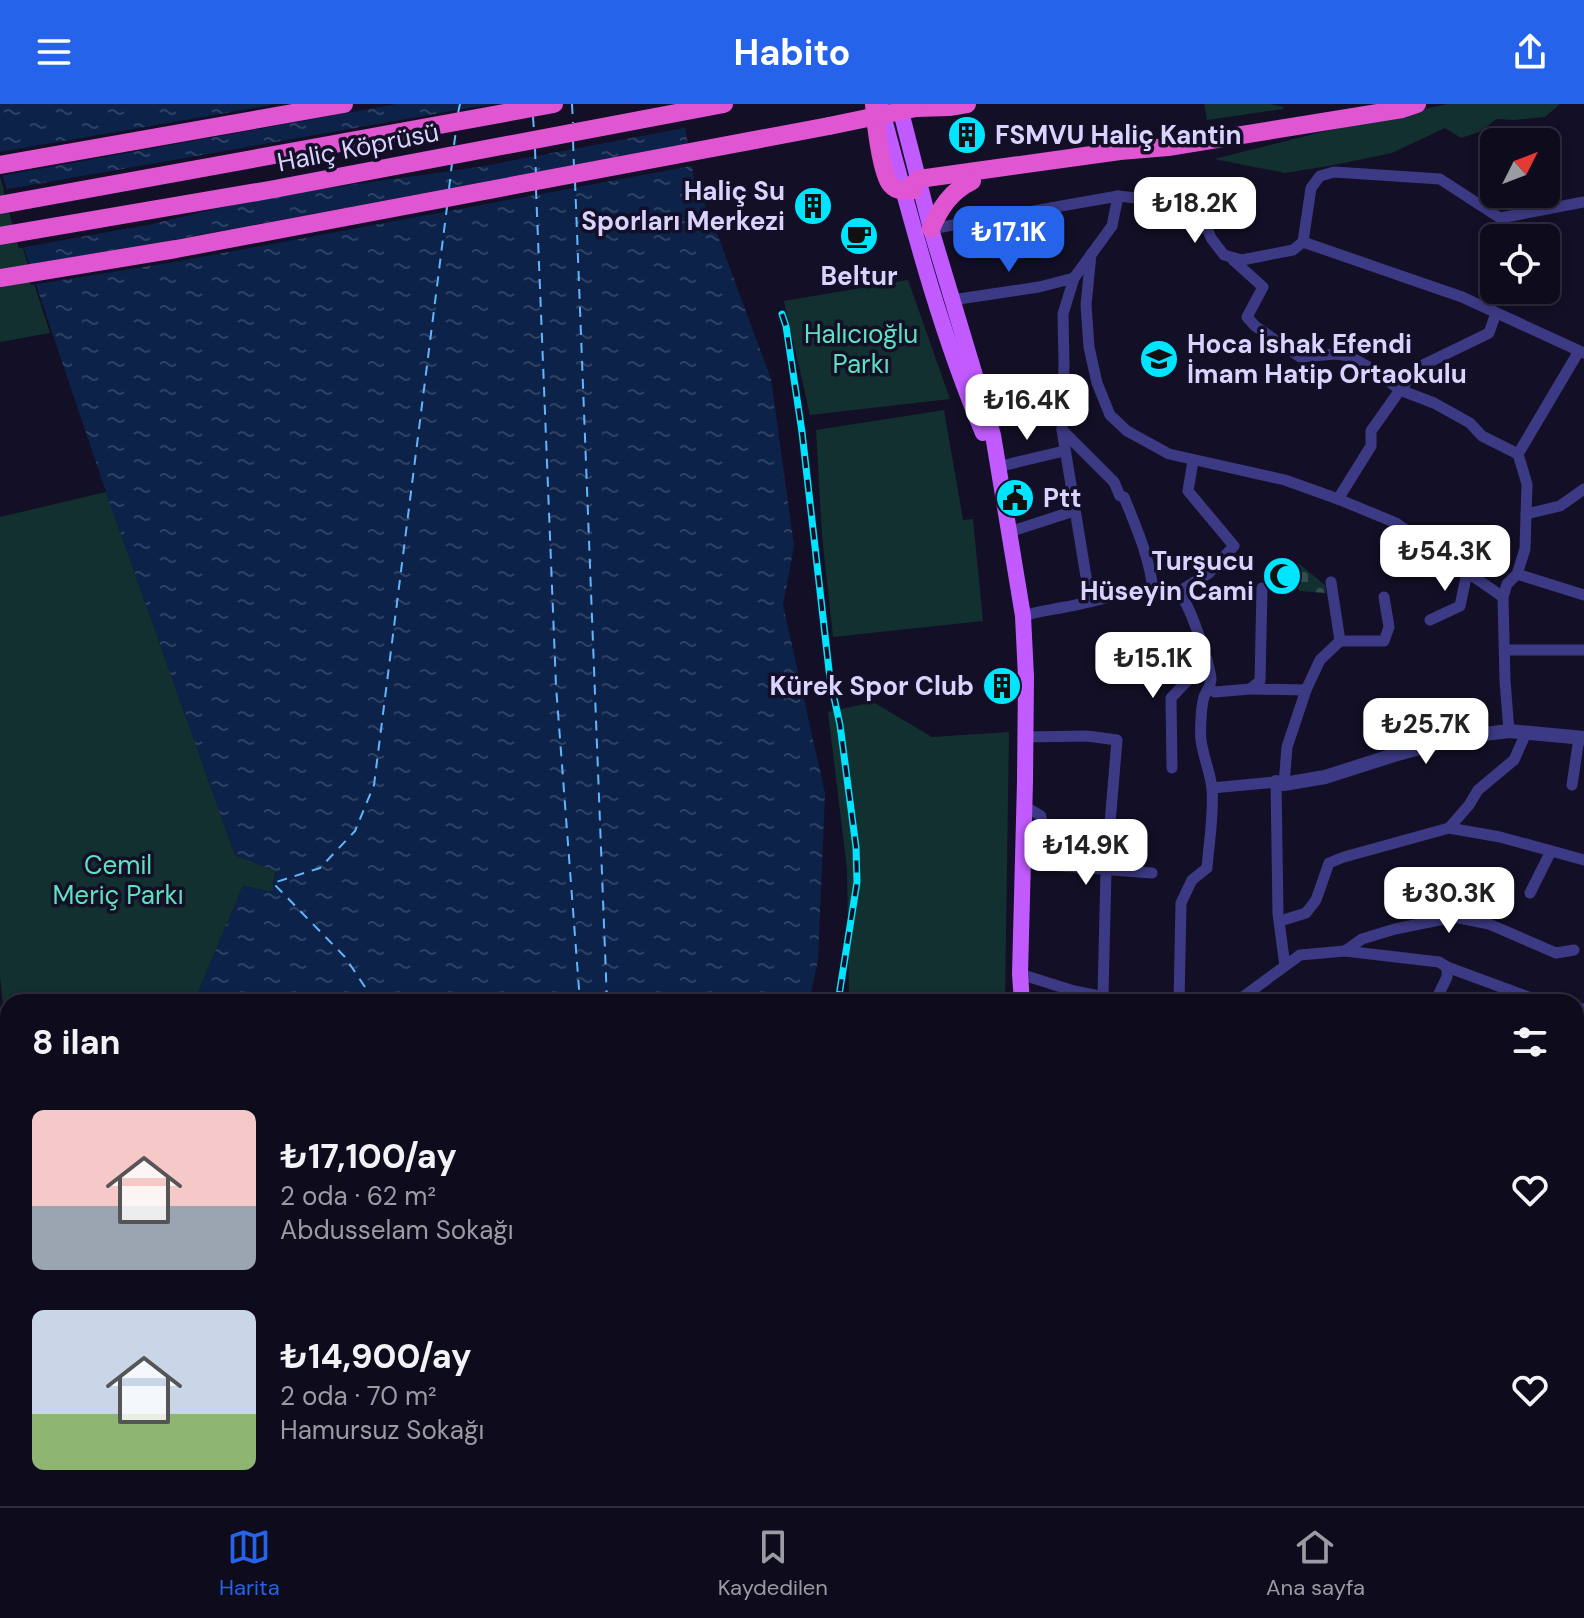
<!DOCTYPE html>
<html lang="tr">
<meta charset="utf-8">
<style>
body{margin:0;font-family:"DM Sans",sans-serif;background:#1c1929;color:#f1f3f6;height:100vh;display:flex;flex-direction:column;font-size:30px;white-space:nowrap}
*{box-sizing:border-box;margin:0}
p{font-size:26px;color:#9b9ba3}
.icon{flex:none;width:44px;height:44px;fill:none;stroke:currentColor;stroke-width:2;stroke-linecap:round;stroke-linejoin:round}
.map{position:relative;flex:1;overflow:hidden}
.drawer{position:absolute;left:0px;top:890px;width:1584px;height:512px;display:flex;flex-direction:column;background:#0e0b1c;border-radius:24px 24px 0 0;box-shadow:0 4px 12px #0003,0 0 0 2px #2e2b3b}
.drawer>*{flex:none}
.needle{width:52px;rotate:48deg}
.fabs{position:absolute;left:1480px;top:24px;display:grid;gap:16px}
.fabs a{display:grid;place-items:center;width:80px;height:80px;border-radius:12px;background:#0e0b1c;box-shadow:0 4px 12px #0003,0 0 0 2px #2e2b3b;font-size:40px}
.price{position:absolute;translate:-50% -68px;padding:0 18px;border-radius:16px;background:#fff;color:#222;font-size:26px;line-height:52px;filter:drop-shadow(0 2px 4px #0008)}
.price::after{content:'';position:absolute;left:50%;top:48px;width:24px;height:18px;margin-left:-12px;background:inherit;clip-path:polygon(0 0,100% 0,50% 100%)}
.price.active{background:#2563eb;color:#fff}
ul{padding:0;list-style:none}
li{display:flex;align-items:center;gap:24px;height:200px;padding:0 32px}
li span{display:grid;place-items:center;flex:none;width:224px;height:160px;border-radius:12px;color:#555}
li>.icon{margin-inline-start:auto}
span .icon{width:96px;height:96px;fill:#fffc;stroke-width:1}
li b{font-size:34px}
h2{display:flex;justify-content:space-between;align-items:center;height:96px;padding:0 32px;font-size:34px}
header{display:flex;justify-content:space-between;align-items:center;height:104px;padding:0 32px;background:#2563eb;color:#fff;font-size:36px;font-weight:700}
.tabs{display:flex;justify-content:space-around;align-items:center;height:112px;border-top:2px solid #2e2b3b;background:#0e0b1c;font-size:22px;color:#9b9ba3}
.tabs a{display:grid;justify-items:center;gap:4px}
.tabs .active{color:#2563eb}
.map>svg:first-child{display:block}
</style>
<header><svg class="icon" aria-label="menu" viewBox="0 0 24 24"><path d="M4 6h16M4 12h16M4 18h16"/></svg>Habito<svg class="icon" aria-label="share" viewBox="0 0 24 24"><path d="M12 15V3M7 8l5-5 5 5M5 13v7h14v-7"/></svg></header>
<div class="map">
<svg width="1584" height="1402" viewBox="0 0 1584 1402">
<defs>
<pattern id="cemetery-stones" width="16" height="16" patternUnits="userSpaceOnUse" patternTransform="scale(2)"><rect width="16" height="16" fill="#12302f"/><path d="M2 7V4a2 2 0 0 1 4 0v3zM10 15v-3a2 2 0 0 1 4 0v3z" fill="#344d4e"/></pattern>
<pattern id="water-ripples" width="26" height="14" patternUnits="userSpaceOnUse" patternTransform="scale(2)"><rect width="26" height="14" fill="#0c2248"/><path d="M2 4q2-2 4 0t4 0M15 11q2-2 4 0t4 0" fill="none" stroke="#2f4163"/></pattern>
</defs>
<rect width="100%" height="100%" fill="#130f26"/>
<g fill="#12302f">
<polygon points="1204,0 1271,0 1284,3 1283,5 1207,16"/>
<polygon points="1447,0 1560,0 1545,13 1514,16 1497,15 1479,28 1461,34 1445,24 1392,49 1334,61 1285,69 1214,55 1322,28"/>
<polygon points="0,73 50,229 0,238"/>
<polygon points="908,176 950,295 810,311 784,197"/>
<polygon points="944,306 963,416 973,415 983,517 833,533 822,432 816,326"/>
<polygon points="106,388 235,751 276,767 273,779 273,788 243,782 194,898 8,898 8,1113 0,1111 1,929 6,929 0,872 0,413"/>
<polygon points="873,598 932,633 1009,628 1005,898 849,898 847,765 828,608"/>
<polygon points="665,1394 855,1394 849,1402 662,1402"/>
</g>
<polygon fill="url(#cemetery-stones)" points="1298,459 1325,481 1326,489 1300,487 1298,485"/>
<g fill="url(#water-ripples)">
<polygon points="0,0 681,0 694,75 715,124 771,275 794,442 783,501 825,689 818,856 809,898 194,898 243,782 272,788 276,767 235,751 106,388 21,136 0,62"/>
<polygon points="8,1332 8,1394 664,1394 660,1402 0,1402 0,1340"/>
</g>
<g fill="#130f26">
<polygon points="277,0 396,0 0,72 0,48"/>
<polygon points="492,0 685,0 689,23 478,63 271,92 147,121 19,144 3,86"/>
<polygon points="692,39 696,61 174,158 31,181 25,161 167,137"/>
</g>
<g fill="none" stroke-linecap="round" stroke-linejoin="round">
<g stroke="#62b6ff" stroke-width="2" stroke-dasharray="10 8" stroke-linecap="butt">
<polyline points="572,0 573,19"/>
<polyline points="458,9 460,0"/>
<polyline points="533,13 534,27"/>
<polyline points="573,37 574,63"/>
<polyline points="454,41 456,27"/>
<polyline points="535,45 536,71"/>
<polyline points="575,77 607,898"/>
<polyline points="449,85 452,59"/>
<polyline points="536,85 556,582 580,898"/>
<polyline points="375,898 345,853 273,779 320,764 355,727 374,681 447,103"/>
<polyline points="467,1402 479,1394"/>
<polyline points="505,1402 520,1394"/>
<polyline points="552,1402 563,1394"/>
</g>
<g stroke="#3d3a85" stroke-width="11">
<polyline points="931,125 1118,92"/>
<polyline points="1303,138 1311,84 1320,72 1334,68 1440,75 1500,114 1584,98"/>
<polyline points="1303,138 1462,193 1584,249"/>
<polyline points="1091,150 1086,201 1089,243 1097,279 1110,311 1127,327 1169,350 1285,376 1338,395 1396,419 1503,493"/>
<polyline points="1233,156 1263,183 1247,213 1255,222 1300,253 1336,250 1349,252 1374,266 1400,286 1434,299 1470,319 1482,332 1518,350"/>
<polyline points="952,196 1039,183 1074,174"/>
<path d="M 1062,326 L 1114,378 L 1120,392 L 1124,393 C 1136,423 1150,454 1153,487"/>
<polyline points="1518,350 1579,247"/>
<polyline points="997,363 1064,347"/>
<polyline points="1338,395 1371,342 1371,327 1400,286 1419,263 1489,229 1496,209"/>
<polyline points="1526,410 1560,402 1584,385"/>
<polyline points="1009,428 1074,407"/>
<polyline points="1517,470 1584,491"/>
<polyline points="1331,478 1340,537"/>
<polyline points="1177,489 1209,469 1234,442 1188,387 1193,357"/>
<polyline points="1090,497 1062,326 1064,260 1063,210 1074,174 1112,122 1118,92 1163,97 1196,97 1211,134 1224,151 1242,156 1293,146 1303,138"/>
<path d="M 1023,512 C 1038,507 1051,506 1065,503 C 1091,499 1158,477 1180,491 C 1189,497 1211,564 1211,576 C 1210,584 1206,587 1204,593 C 1201,602 1200,627 1201,636 C 1203,652 1210,668 1212,684 C 1214,711 1209,738 1207,764 L 1192,776 L 1181,799 L 1179,898"/>
<polyline points="1430,516 1460,502 1467,469"/>
<polyline points="1506,546 1584,546"/>
<polyline points="1209,585 1215,588 1250,585 1260,577 1262,484"/>
<polyline points="1251,585 1306,586"/>
<polyline points="1509,627 1505,577 1503,493 1507,480 1517,470 1525,445 1527,380 1518,350"/>
<polyline points="1024,633 1087,632 1117,636 1106,767 1103,891 1101,898"/>
<polyline points="1172,664 1171,594 1207,556"/>
<polyline points="1284,680 1287,643 1306,586 1320,556 1340,537 1384,537 1389,523 1384,493"/>
<polyline points="1572,681 1579,634"/>
<polyline points="1212,684 1276,678 1278,810 1285,862"/>
<polyline points="1024,702 1041,712 1042,761"/>
<polyline points="1449,724 1469,701 1478,686 1514,656 1526,629"/>
<polyline points="1023,759 1152,769"/>
<polyline points="1530,789 1551,747"/>
<polyline points="1280,817 1306,809 1316,796 1329,759 1344,753 1449,724 1500,733 1584,756"/>
<polyline points="1447,863 1542,898"/>
<polyline points="1020,870 1074,887 1130,898"/>
<polyline points="1236,898 1300,851 1345,847"/>
<polyline points="1435,898 1447,873 1447,863 1439,858 1345,847 1362,835 1395,825 1454,813 1489,820 1556,849 1574,846"/>
<polyline points="1576,904 1584,905"/>
<polyline points="1576,984 1584,986"/>
<polyline points="1576,1140 1584,1141"/>
<polyline points="1576,1265 1584,1265"/>
<polyline points="1581,1357 1584,1354"/>
<polyline points="1075,1394 1077,1402"/>
<polyline points="1232,1394 1232,1402"/>
<polyline points="1426,1394 1427,1402"/>
<polyline points="1526,1394 1559,1402"/>
<polyline points="952,1402 958,1394"/>
<polyline points="997,1402 1003,1394"/>
<polyline points="1356,1402 1357,1394"/>
<polyline points="1507,1402 1508,1394"/>
</g>
<polyline stroke="#3d3a85" stroke-width="14" points="1276,678 1284,680 1325,673 1394,651 1460,633 1509,627 1584,634"/>
<g stroke="#c25bff" stroke-width="16">
<path d="M 880,0 C 910,111 938,223 983,329"/>
<polyline points="899,0 931,125 993,331 1023,512 1026,573 1025,677 1020,870 1022,898"/>
<polyline points="858,1402 863,1394"/>
</g>
<g stroke="#e055d1" stroke-width="18">
<path d="M 874,0 C 875,16 881,70 891,81 C 897,88 906,87 914,86"/>
<polyline points="916,4 949,3 967,0"/>
<polyline points="0,61 344,0"/>
<polyline points="904,87 919,75 1120,47 1168,43 1402,5 1417,0"/>
<polyline points="0,101 554,0"/>
<path d="M 931,125 C 940,104 951,87 972,77"/>
<polyline points="0,132 269,86 724,0"/>
<polyline points="0,174 176,145 829,22"/>
</g>
<g stroke="#00e5ff" stroke-width="7">
<polyline id="rail" points="782,210 786,222 802,328 830,575 840,621 856,743 857,778 838,898"/>
</g>
<use href="#rail" stroke="#130f26" stroke-width="4" stroke-dasharray="12" stroke-linecap="butt"/>
<polyline stroke="#e055d1" stroke-width="18" points="829,22 916,4"/>
</g>
<defs>
<g id="building-disc" transform="scale(2)"><circle r="9.5" fill="#00e5ff" stroke="#130f26"/><path d="M-4-6H4V6H1V3H-1V6H-4ZM-2.5-4.3h1.7v1.8h-1.7ZM.8-4.3h1.7v1.8H.8ZM-2.5-1h1.7V.8h-1.7ZM.8-1h1.7V.8H.8Z" fill="#111"/></g>
<g id="cafe-disc" transform="scale(2)"><circle r="9.5" fill="#00e5ff" stroke="#130f26"/><path d="M-5.5-4.5H6V0H3Q3 3.5 0 3.5H-2.5Q-5.5 3.5-5.5 0ZM3-3.2v2h1.7v-2ZM-6 4.5H4V6H-6Z" fill="#111"/></g>
<g id="school-disc" transform="scale(2)"><circle r="9.5" fill="#00e5ff" stroke="#130f26"/><path d="M0-5L7-2L0 1L-7-2ZM-4 1L0 2.5L4 1V4Q0 6-4 4Z" fill="#111"/></g>
<g id="civic-disc" transform="scale(2)"><circle r="9.5" fill="#00e5ff" stroke="#130f26"/><path d="M-.6-6.5H3V-4.5H.6V-3L4-1V1h2V6H-6V1h2V-1L-.6-3ZM-1.2 2.5V6h2.4V2.5Z" fill="#111"/></g>
<g id="mosque-disc" transform="scale(2)"><circle r="9.5" fill="#00e5ff" stroke="#130f26"/><path d="M3.5-4.9A6 6 0 1 0 3.5 4.9A5 5 0 1 1 3.5-4.9Z" fill="#111"/></g>
</defs>
<g fill-rule="evenodd">
<use href="#building-disc" x="967" y="31"/>
<use href="#building-disc" x="813" y="102"/>
<use href="#cafe-disc" x="859" y="132"/>
<use href="#school-disc" x="1159" y="255"/>
<use href="#civic-disc" x="1015" y="394"/>
<use href="#mosque-disc" x="1282" y="472"/>
<use href="#building-disc" x="1002" y="582"/>
</g>
<g text-anchor="middle" dominant-baseline="central" stroke-width="7" stroke-linejoin="round" paint-order="stroke">
<g font-size="26" font-weight="bold" fill="#d9d4ff" stroke="#130f26" text-anchor="start">
<text x="995" y="31">FSMVU Haliç Kantin</text>
<text x="785" y="87" text-anchor="end">Haliç Su<tspan x="785" dy="30">Sporları Merkezi</tspan></text>
<text x="859" y="172" text-anchor="middle">Beltur</text>
<text x="1187" y="240">Hoca İshak Efendi<tspan x="1187" dy="30">İmam Hatip Ortaokulu</tspan></text>
<text x="1043" y="394">Ptt</text>
<text x="1254" y="457" text-anchor="end">Turşucu<tspan x="1254" dy="30">Hüseyin Cami</tspan></text>
<text x="974" y="582" text-anchor="end">Kürek Spor Club</text>
</g>
<g font-size="26" fill="#d9d4ff" stroke="#130f26">
<text transform="translate(358 43) rotate(-11)">Haliç Köprüsü</text>
</g>
<g font-size="26" fill="#5fe0c0" stroke="#130f26">
<text x="861" y="230">Halıcıoğlu<tspan x="861" dy="30">Parkı</tspan></text>
<text x="118" y="761">Cemil<tspan x="118" dy="30">Meriç Parkı</tspan></text>
</g>
</g>
</svg>
<div class="fabs">
<a><svg class="needle" viewBox="-14 -14 28 28"><path d="M0-13l5 13h-10z" fill="#e53935"/><path d="M0 13l5-13h-10z" fill="#9b9ba3"/></svg></a>
<a><svg class="icon" aria-label="locate" viewBox="0 0 24 24"><circle cx="12" cy="12" r="6"/><path d="M12 2v4M12 18v4M2 12h4M18 12h4"/></svg></a>
</div>
<b class="price" style="left:1195px;top:141px">₺18.2K</b>
<b class="price active" style="left:1009px;top:170px">₺17.1K</b>
<b class="price" style="left:1027px;top:338px">₺16.4K</b>
<b class="price" style="left:1445px;top:489px">₺54.3K</b>
<b class="price" style="left:1153px;top:596px">₺15.1K</b>
<b class="price" style="left:1426px;top:662px">₺25.7K</b>
<b class="price" style="left:1086px;top:783px">₺14.9K</b>
<b class="price" style="left:1449px;top:831px">₺30.3K</b>
<section class="drawer">
<h2>8 ilan<svg class="icon" aria-label="filters" viewBox="0 0 24 24"><path d="M4 7h16M4 17h16"/><circle cx="9" cy="7" r="2"/><circle cx="15" cy="17" r="2"/></svg></h2>
<ul>
<li><span style="background:linear-gradient(#f6c9c9 60%,#9aa5b1 0)"><svg class="icon" aria-label="home" viewBox="0 0 24 24"><path d="M3 11l9-7 9 7M6 9v11h12V9"/></svg></span><div><b>₺17,100/ay</b><p>2 oda · 62 m²</p><p>Abdusselam Sokağı</p></div><svg class="icon" aria-label="heart" viewBox="0 0 24 24"><path d="M12 20l-8-8c-3-5 5-10 8-4 3-6 11-1 8 4z"/></svg></li>
<li><span style="background:linear-gradient(#c9d6e8 65%,#8fb573 0)"><svg class="icon" aria-label="home" viewBox="0 0 24 24"><path d="M3 11l9-7 9 7M6 9v11h12V9"/></svg></span><div><b>₺14,900/ay</b><p>2 oda · 70 m²</p><p>Hamursuz Sokağı</p></div><svg class="icon" aria-label="heart" viewBox="0 0 24 24"><path d="M12 20l-8-8c-3-5 5-10 8-4 3-6 11-1 8 4z"/></svg></li>
</ul>
</section>
</div>
<nav class="tabs">
<a class="active"><svg class="icon" aria-label="map" viewBox="0 0 24 24"><path d="M3 6l6-2 6 2 6-2v14l-6 2-6-2-6 2zM9 4v14M15 6v14"/></svg>Harita</a>
<a><svg class="icon" aria-label="saved" viewBox="0 0 24 24"><path d="M7 4h10v16l-5-4-5 4z"/></svg>Kaydedilen</a>
<a><svg class="icon" aria-label="home" viewBox="0 0 24 24"><path d="M3 11l9-7 9 7M6 9v11h12V9"/></svg>Ana sayfa</a>
</nav>
